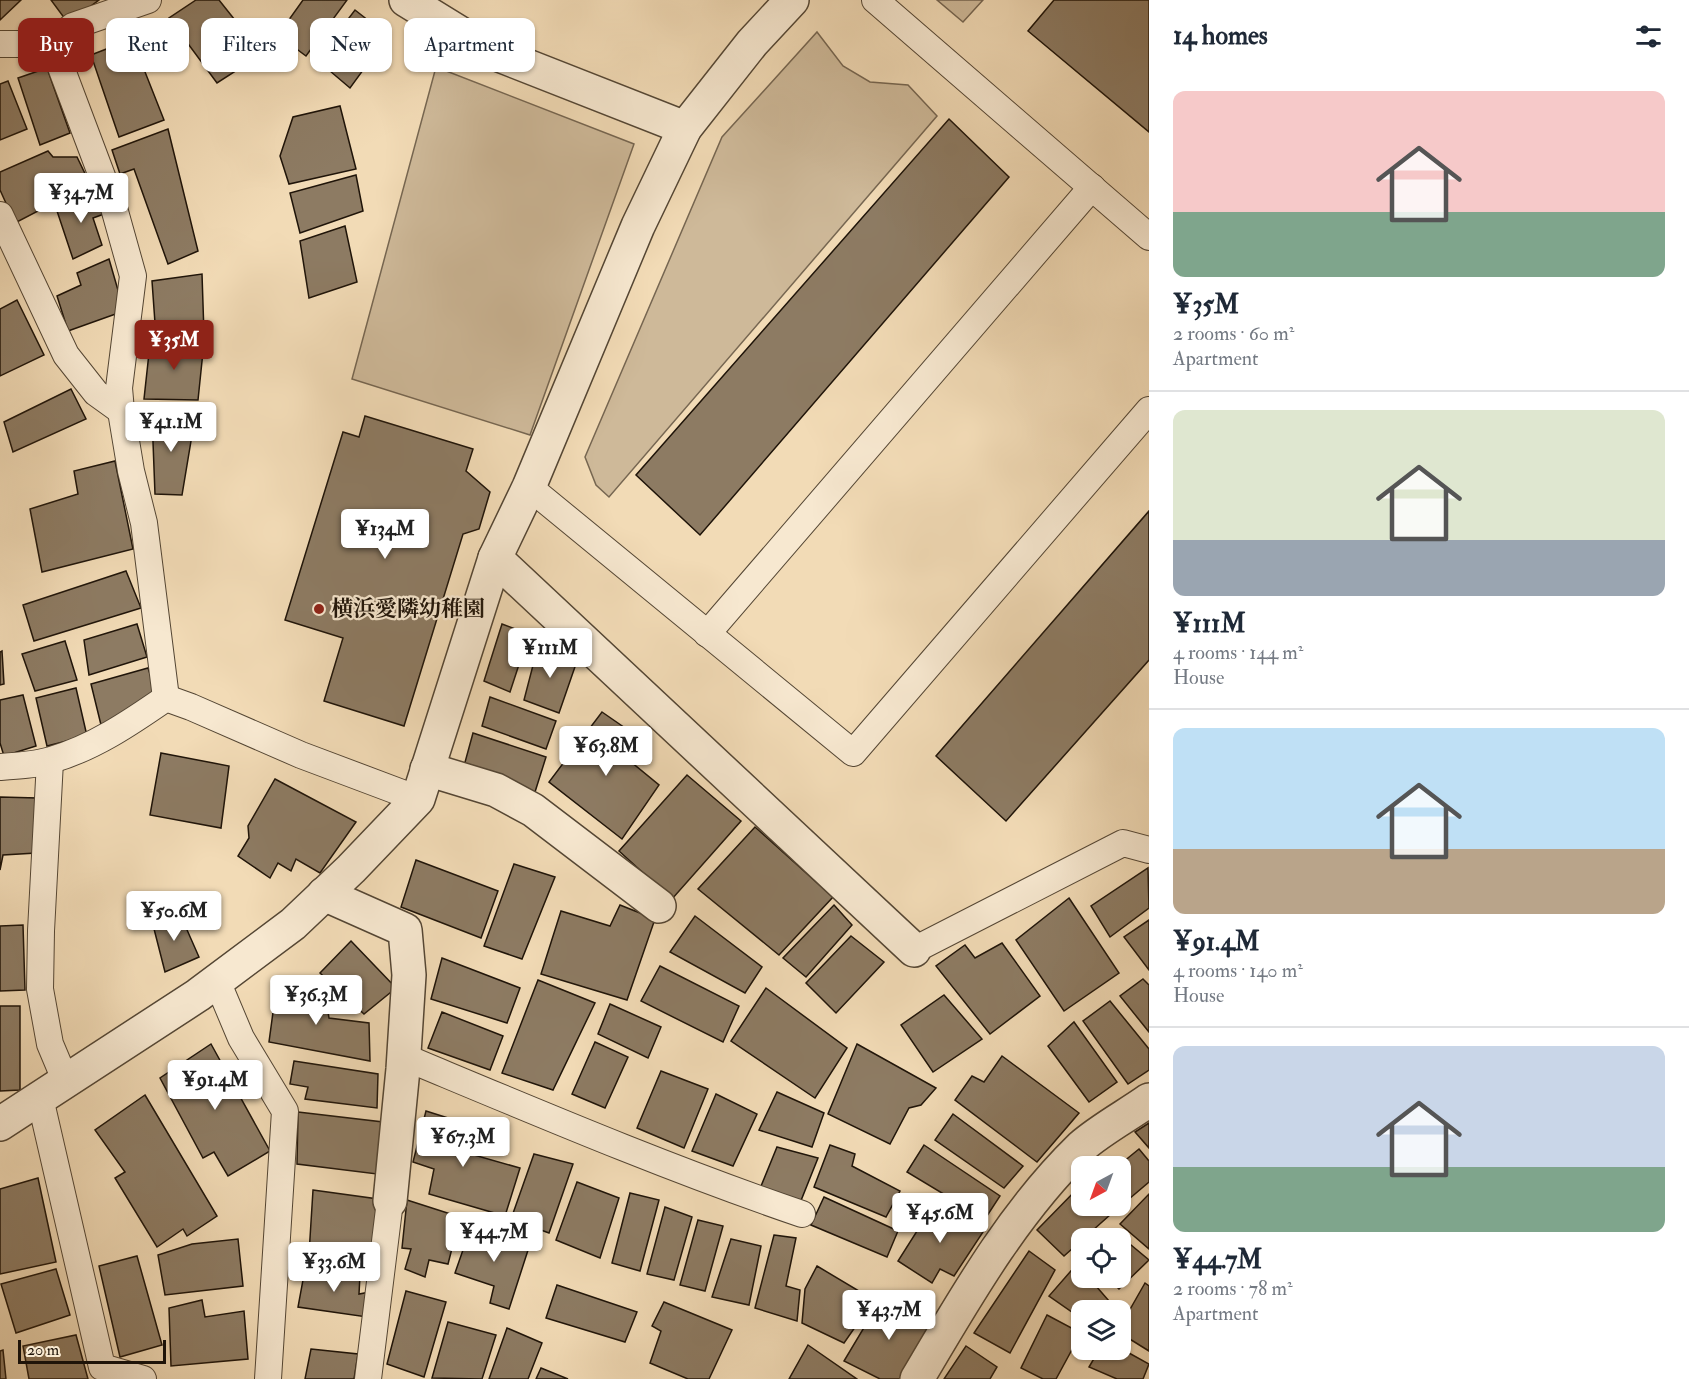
<!DOCTYPE html>
<meta charset="utf-8">
<style>
body{margin:0;font-family:"IM FELL Double Pica","Noto Serif JP",serif;background:#f6f6f7;color:#1f2937;height:100vh;display:flex;flex-direction:column;font-size:22px;white-space:nowrap}
*{box-sizing:border-box;margin:0}
p{font-size:20px;color:#747a83}
.icon{flex:none;width:33px;height:33px;fill:none;stroke:currentColor;stroke-width:2;stroke-linecap:round;stroke-linejoin:round}
.map{position:relative;flex:1;overflow:hidden}
.details{display:flex;flex-direction:column;background:#fff;width:540px}
.details>*{flex:none}
.top-card{position:absolute;left:18px;top:18px;width:570px;height:54px;display:flex;gap:12px}
.needle{width:39px;rotate:221deg}
.fabs{position:absolute;left:1071px;top:1156px;display:grid;gap:12px}
.fabs a{display:grid;place-items:center;width:60px;height:60px;border-radius:12px;background:#fff;box-shadow:0 2px 4px #0004;font-size:30px}
.scale{position:absolute;left:18px;bottom:15px;width:148px;box-sizing:border-box;padding-left:6px;border:3px solid #1f1409;border-top:0;font-size:16px;line-height:21px;white-space:nowrap;color:#1f1409;-webkit-text-stroke:4px #f7e8d0;paint-order:stroke}
.price{position:absolute;translate:-50% -51px;padding:0 14px;border-radius:6px;background:#fff;color:#222;font-size:20px;line-height:39px;filter:drop-shadow(0 2px 3px #0008)}
.price::after{content:'';position:absolute;left:50%;top:36px;width:18px;height:14px;margin-left:-9px;background:inherit;clip-path:polygon(0 0,100% 0,50% 100%)}
.price.current{background:#8f2418;color:#fff}
ul{padding:0;list-style:none}
li{display:grid;align-content:center;gap:12px;height:318px;padding:0 24px}
li+li{border-top:2px solid #e0e1e3}
li span{display:grid;place-items:center;height:186px;border-radius:12px;color:#555}
li>.icon{margin-inline-start:auto}
span .icon{width:108px;height:108px;fill:#fffc;stroke-width:1}
li b{font-size:26px}
h2{display:flex;justify-content:space-between;align-items:center;height:72px;padding:0 24px;font-size:26px}
.pill{padding:0 21px;border-radius:12px;background:#fff;box-shadow:0 2px 4px #0004;font-size:21px;line-height:54px}
.pill.current{background:#8f2418;color:#fff}
main{display:flex;flex:1;min-height:0}
.map>svg:first-child{display:block}
</style>
<main>
<div class="map">
<svg width="1149" height="1379" viewBox="0 0 1149 1379">
<rect width="100%" height="100%" fill="#f2dbb6"/>
<filter id="stains"><feTurbulence type="fractalNoise" baseFrequency=".00333" numOctaves="4"/><feColorMatrix values="0 0 0 0 .2 0 0 0 0 .09 0 0 0 0 .02 0 0 0 .5 -.17"/></filter>
<radialGradient id="worn" r=".72"><stop offset=".6" stop-color="#630" stop-opacity="0"/><stop offset="1" stop-color="#630" stop-opacity=".3"/></radialGradient>
<g fill="#ceb999" stroke="#766651" stroke-width="1.5">
<polygon points="937,0 983,0 963,22"/>
<polygon points="817,32 843,66 870,82 908,85 937,116 609,497 596,485 585,457 722,137"/>
<polygon points="436,67 634,144 530,435 352,379"/>
</g>
<g fill="#8d7b63" stroke="#1f1409" stroke-width="1.5">
<polygon points="0,0 21,0 0,20"/>
<polygon points="51,0 99,0 68,23"/>
<polygon points="196,0 219,0 262,54 217,83 169,18"/>
<polygon points="303,0 347,0 306,56 278,35"/>
<polygon points="1054,0 1149,0 1149,132 1028,31"/>
<polygon points="355,10 388,36 350,88 317,60"/>
<polygon points="132,39 164,120 119,137 91,55"/>
<polygon points="47,68 70,133 40,145 18,78"/>
<polygon points="8,81 27,129 0,140 0,84"/>
<polygon points="340,106 356,169 289,184 280,156 293,117"/>
<polygon points="949,119 1009,177 700,535 636,475"/>
<polygon points="168,129 198,251 168,264 134,169 120,174 112,150"/>
<polygon points="48,151 53,157 77,157 90,184 15,223 0,190 0,172"/>
<polygon points="356,175 363,211 300,233 290,193"/>
<polygon points="98,192 104,214 93,218 102,245 73,259 56,208"/>
<polygon points="345,226 357,282 309,298 300,241"/>
<polygon points="109,259 124,311 68,331 57,296 81,285 77,273"/>
<polygon points="202,274 204,334 156,337 152,281"/>
<polygon points="17,300 44,355 0,376 0,309"/>
<polygon points="204,342 198,400 144,399 150,344"/>
<polygon points="71,389 86,419 13,452 4,422"/>
<polygon points="152,416 195,417 182,495 155,494"/>
<polygon points="365,416 473,449 466,471 490,492 479,529 463,534 404,726 324,701 343,638 285,620 343,432 359,437"/>
<polygon points="115,461 133,549 42,572 30,509 78,494 74,471"/>
<polygon points="1149,511 1149,660 1006,821 936,756"/>
<polygon points="126,571 141,608 34,641 23,605"/>
<polygon points="137,624 147,657 89,675 84,640"/>
<polygon points="502,624 529,634 510,692 484,681"/>
<polygon points="65,641 77,680 35,691 22,654"/>
<polygon points="538,646 577,661 559,713 524,700"/>
<polygon points="2,651 4,684 0,685 0,652"/>
<polygon points="148,668 157,694 102,729 91,684"/>
<polygon points="76,688 87,736 47,746 36,698"/>
<polygon points="23,695 36,746 4,756 0,743 0,700"/>
<polygon points="490,697 556,721 546,749 482,726"/>
<polygon points="602,712 638,737 625,757 659,785 622,839 549,782"/>
<polygon points="473,733 546,757 535,792 464,766"/>
<polygon points="161,753 229,766 221,828 150,815"/>
<polygon points="687,775 741,821 672,899 619,851"/>
<polygon points="275,779 356,822 320,873 296,859 291,871 278,863 270,878 238,856 249,838 248,826"/>
<polygon points="0,797 37,798 36,853 3,855 0,870"/>
<polygon points="755,827 833,897 779,955 698,889"/>
<polygon points="416,860 498,891 481,938 401,907"/>
<polygon points="514,864 555,877 522,959 484,946"/>
<polygon points="1148,868 1149,908 1110,937 1091,906"/>
<polygon points="1069,898 1119,973 1064,1011 1016,940"/>
<polygon points="620,905 655,919 627,1000 541,974 561,911 610,926"/>
<polygon points="834,905 852,925 806,977 783,958"/>
<polygon points="180,914 199,957 165,972 152,921"/>
<polygon points="695,916 762,967 745,993 670,952"/>
<polygon points="1149,920 1149,970 1124,937"/>
<polygon points="23,925 25,990 0,991 0,926"/>
<polygon points="851,936 884,962 836,1013 806,983"/>
<polygon points="351,941 396,988 364,1014 320,973"/>
<polygon points="1002,943 1040,996 990,1034 936,966 965,945 975,958"/>
<polygon points="442,958 520,988 507,1023 431,999"/>
<polygon points="660,966 739,1006 723,1042 641,1001"/>
<polygon points="1143,979 1149,985 1149,1032 1120,996"/>
<polygon points="538,980 595,1003 553,1090 502,1073"/>
<polygon points="766,988 847,1048 815,1098 731,1041"/>
<polygon points="276,990 325,993 329,1018 369,1023 370,1061 269,1042"/>
<polygon points="944,995 982,1039 933,1072 901,1025"/>
<polygon points="1110,1001 1149,1049 1149,1070 1128,1084 1083,1021"/>
<polygon points="610,1004 661,1027 648,1058 598,1034"/>
<polygon points="0,1006 20,1006 20,1090 0,1091"/>
<polygon points="442,1012 503,1036 490,1070 428,1048"/>
<polygon points="1074,1022 1117,1082 1089,1102 1048,1046"/>
<polygon points="595,1042 628,1057 605,1108 572,1094"/>
<polygon points="211,1044 270,1151 228,1176 214,1152 203,1158 160,1078"/>
<polygon points="857,1044 936,1088 921,1105 909,1108 890,1144 828,1114"/>
<polygon points="1002,1056 1079,1113 1037,1162 955,1100 972,1076 984,1082"/>
<polygon points="294,1061 378,1074 377,1108 305,1099 308,1087 290,1084"/>
<polygon points="661,1071 708,1089 684,1148 637,1128"/>
<polygon points="777,1092 824,1113 812,1147 759,1130"/>
<polygon points="716,1094 757,1114 733,1166 692,1151"/>
<polygon points="145,1095 217,1216 187,1236 183,1229 157,1247 115,1178 125,1172 95,1130"/>
<polygon points="426,1111 467,1124 460,1151 520,1168 505,1216 429,1194 434,1169 413,1162"/>
<polygon points="298,1112 383,1122 377,1174 297,1164"/>
<polygon points="953,1114 1023,1166 1004,1188 935,1140"/>
<polygon points="1149,1123 1149,1148 1135,1132"/>
<polygon points="830,1145 855,1154 852,1166 900,1191 886,1217 814,1187"/>
<polygon points="924,1145 1000,1196 985,1219 907,1172"/>
<polygon points="777,1147 818,1158 800,1203 759,1191"/>
<polygon points="1139,1149 1149,1161 1149,1182 1129,1199 1120,1189 1120,1167 1117,1167"/>
<polygon points="534,1154 573,1164 549,1233 511,1219"/>
<polygon points="38,1178 56,1262 0,1274 0,1189"/>
<polygon points="577,1182 619,1198 600,1258 556,1240"/>
<polygon points="1081,1185 1082,1206 1103,1206 1111,1214 1064,1256 1037,1230"/>
<polygon points="313,1190 378,1199 373,1263 309,1254"/>
<polygon points="630,1193 659,1200 640,1271 612,1263"/>
<polygon points="1149,1194 1149,1249 1120,1224"/>
<polygon points="824,1197 898,1231 887,1257 811,1225"/>
<polygon points="407,1200 460,1217 448,1264 429,1260 425,1277 405,1269 411,1249 402,1248"/>
<polygon points="936,1201 983,1232 954,1276 940,1269 932,1283 898,1261"/>
<polygon points="665,1207 692,1217 674,1280 647,1274"/>
<polygon points="698,1220 723,1226 705,1291 680,1285"/>
<polygon points="471,1227 530,1244 509,1309 490,1303 494,1286 455,1273"/>
<polygon points="1113,1230 1149,1260 1119,1289 1108,1278 1120,1278 1120,1239 1104,1239"/>
<polygon points="774,1235 796,1238 786,1286 800,1290 797,1321 755,1308"/>
<polygon points="238,1239 243,1286 165,1295 158,1255 192,1244"/>
<polygon points="731,1239 761,1246 749,1305 712,1297"/>
<polygon points="1029,1251 1055,1270 1010,1353 974,1333"/>
<polygon points="137,1256 162,1345 120,1357 99,1266"/>
<polygon points="1077,1264 1082,1269 1082,1278 1089,1278 1109,1301 1100,1311 1082,1311 1082,1319 1049,1296"/>
<polygon points="817,1266 874,1300 844,1343 802,1323 805,1289"/>
<polygon points="56,1269 70,1315 16,1333 1,1284"/>
<polygon points="305,1269 360,1275 359,1294 370,1292 367,1317 298,1307"/>
<polygon points="1145,1283 1149,1286 1149,1351 1120,1333 1120,1327"/>
<polygon points="557,1285 637,1312 625,1342 546,1318"/>
<polygon points="406,1291 446,1302 424,1377 387,1364"/>
<polygon points="884,1294 933,1326 900,1379 880,1379 844,1361"/>
<polygon points="202,1300 205,1317 244,1311 248,1359 171,1366 169,1308"/>
<polygon points="664,1302 732,1330 709,1379 688,1379 650,1363 661,1331 652,1326"/>
<polygon points="1047,1315 1081,1333 1056,1379 1043,1379 1021,1368"/>
<polygon points="448,1322 496,1335 482,1379 432,1378"/>
<polygon points="507,1328 542,1343 528,1379 489,1379"/>
<polygon points="76,1335 88,1379 29,1379 23,1346"/>
<polygon points="808,1345 857,1379 789,1379"/>
<polygon points="966,1346 997,1367 990,1379 944,1379"/>
<polygon points="1120,1348 1149,1364 1143,1379 1117,1379 1089,1367 1099,1350 1120,1350"/>
<polygon points="311,1349 358,1354 354,1379 305,1379"/>
<polygon points="3,1350 6,1379 0,1379 0,1351"/>
<polygon points="541,1368 568,1379 536,1379"/>
</g>
<g fill="none" stroke-linecap="round" stroke-linejoin="round">
<g stroke="#544634" stroke-width="28">
<g id="service">
<polyline points="875,0 1149,237"/>
<polyline points="0,44 50,44 73,26 148,0"/>
<polyline points="50,44 56,54 114,208 133,276 119,388 121,411 131,471 144,523 166,698"/>
<polyline points="0,215 66,355 96,393 121,411"/>
<polyline points="529,487 853,753 1149,410"/>
<polyline points="707,634 1092,187"/>
<polyline points="50,761 41,931 40,989 50,1044 66,1082"/>
<path d="M 0,767 C 17,766 35,765 51,760 C 93,748 130,723 166,698 L 191,707 L 301,755 L 418,799"/>
<polyline points="914,950 1123,843 1149,850"/>
<polyline points="217,981 241,1038 285,1111 268,1379"/>
<path d="M 404,1057 C 536,1112 667,1168 802,1214"/>
<polyline points="40,1098 102,1367 143,1379"/>
<polyline points="368,1379 390,1201"/>
</g>
</g>
<g stroke="#544634" stroke-width="36">
<g id="minor">
<polyline points="406,0 489,51 685,128"/>
<polyline points="495,558 914,950"/>
<polyline points="427,769 496,790 533,810 659,906"/>
<polyline points="324,894 405,930 409,975 403,1069 390,1201"/>
<polyline points="0,1124 198,995 293,924 351,869 418,799 495,558 529,487 638,226 685,128 752,43 792,0"/>
<path d="M 917,1379 C 965,1298 1013,1213 1081,1147 C 1100,1130 1128,1115 1149,1100"/>
</g>
</g>
<use href="#service" stroke="#f7e8d0" stroke-width="26"/>
<use href="#minor" stroke="#f7e8d0" stroke-width="33"/>
</g>
<circle fill="#8f2418" stroke="#f7e8d0" stroke-width="2" cx="319" cy="609" r="6"/>
<g text-anchor="middle" dominant-baseline="central" stroke-width="4.5" stroke-linejoin="round" paint-order="stroke">
<g font-size="22" font-weight="bold" fill="#1f1409" stroke="#f7e8d0" text-anchor="start">
<text x="331" y="609">横浜愛隣幼稚園</text>
</g>
</g>
<rect width="100%" height="100%" filter="url(#stains)"/>
<rect width="100%" height="100%" fill="url(#worn)"/>
</svg>
<div class="fabs">
<a><svg class="needle" viewBox="-14 -14 28 28"><path d="M0-13l5 13h-10z" fill="#e53935"/><path d="M0 13l5-13h-10z" fill="#747a83"/></svg></a>
<a><svg class="icon" aria-label="locate" viewBox="0 0 24 24"><circle cx="12" cy="12" r="6"/><path d="M12 2v4M12 18v4M2 12h4M18 12h4"/></svg></a>
<a><svg class="icon" aria-label="layers" viewBox="0 0 24 24"><path d="M12 4l9 5-9 5-9-5zM3 14l9 5 9-5"/></svg></a>
</div>
<div class="scale">20 m</div>
<b class="price" style="left:81px;top:224px">¥34.7M</b>
<b class="price current" style="left:174px;top:371px">¥35M</b>
<b class="price" style="left:171px;top:453px">¥41.1M</b>
<b class="price" style="left:385px;top:560px">¥134M</b>
<b class="price" style="left:550px;top:679px">¥111M</b>
<b class="price" style="left:606px;top:777px">¥63.8M</b>
<b class="price" style="left:174px;top:942px">¥50.6M</b>
<b class="price" style="left:316px;top:1026px">¥36.3M</b>
<b class="price" style="left:215px;top:1111px">¥91.4M</b>
<b class="price" style="left:463px;top:1168px">¥67.3M</b>
<b class="price" style="left:940px;top:1244px">¥45.6M</b>
<b class="price" style="left:494px;top:1263px">¥44.7M</b>
<b class="price" style="left:334px;top:1293px">¥33.6M</b>
<b class="price" style="left:889px;top:1341px">¥43.7M</b>
<div class="top-card">
<a class="pill current">Buy</a>
<a class="pill">Rent</a>
<a class="pill">Filters</a>
<a class="pill">New</a>
<a class="pill">Apartment</a>
</div>
</div>
<section class="details">
<h2>14 homes<svg class="icon" aria-label="filters" viewBox="0 0 24 24"><path d="M4 7h16M4 17h16"/><circle cx="9" cy="7" r="2"/><circle cx="15" cy="17" r="2"/></svg></h2>
<ul>
<li><span style="background:linear-gradient(#f6c9c9 65%,#7fa58c 0)"><svg class="icon" aria-label="home" viewBox="0 0 24 24"><path d="M3 11l9-7 9 7M6 9v11h12V9"/></svg></span><div><b>¥35M</b><p>2 rooms · 60 m²</p><p>Apartment</p></div></li>
<li><span style="background:linear-gradient(#dfe7d0 70%,#9aa5b1 0)"><svg class="icon" aria-label="home" viewBox="0 0 24 24"><path d="M3 11l9-7 9 7M6 9v11h12V9"/></svg></span><div><b>¥111M</b><p>4 rooms · 144 m²</p><p>House</p></div></li>
<li><span style="background:linear-gradient(#bfe0f5 65%,#b9a48a 0)"><svg class="icon" aria-label="home" viewBox="0 0 24 24"><path d="M3 11l9-7 9 7M6 9v11h12V9"/></svg></span><div><b>¥91.4M</b><p>4 rooms · 140 m²</p><p>House</p></div></li>
<li><span style="background:linear-gradient(#c9d6e8 65%,#7fa58c 0)"><svg class="icon" aria-label="home" viewBox="0 0 24 24"><path d="M3 11l9-7 9 7M6 9v11h12V9"/></svg></span><div><b>¥44.7M</b><p>2 rooms · 78 m²</p><p>Apartment</p></div></li>
</ul>
</section>
</main>
